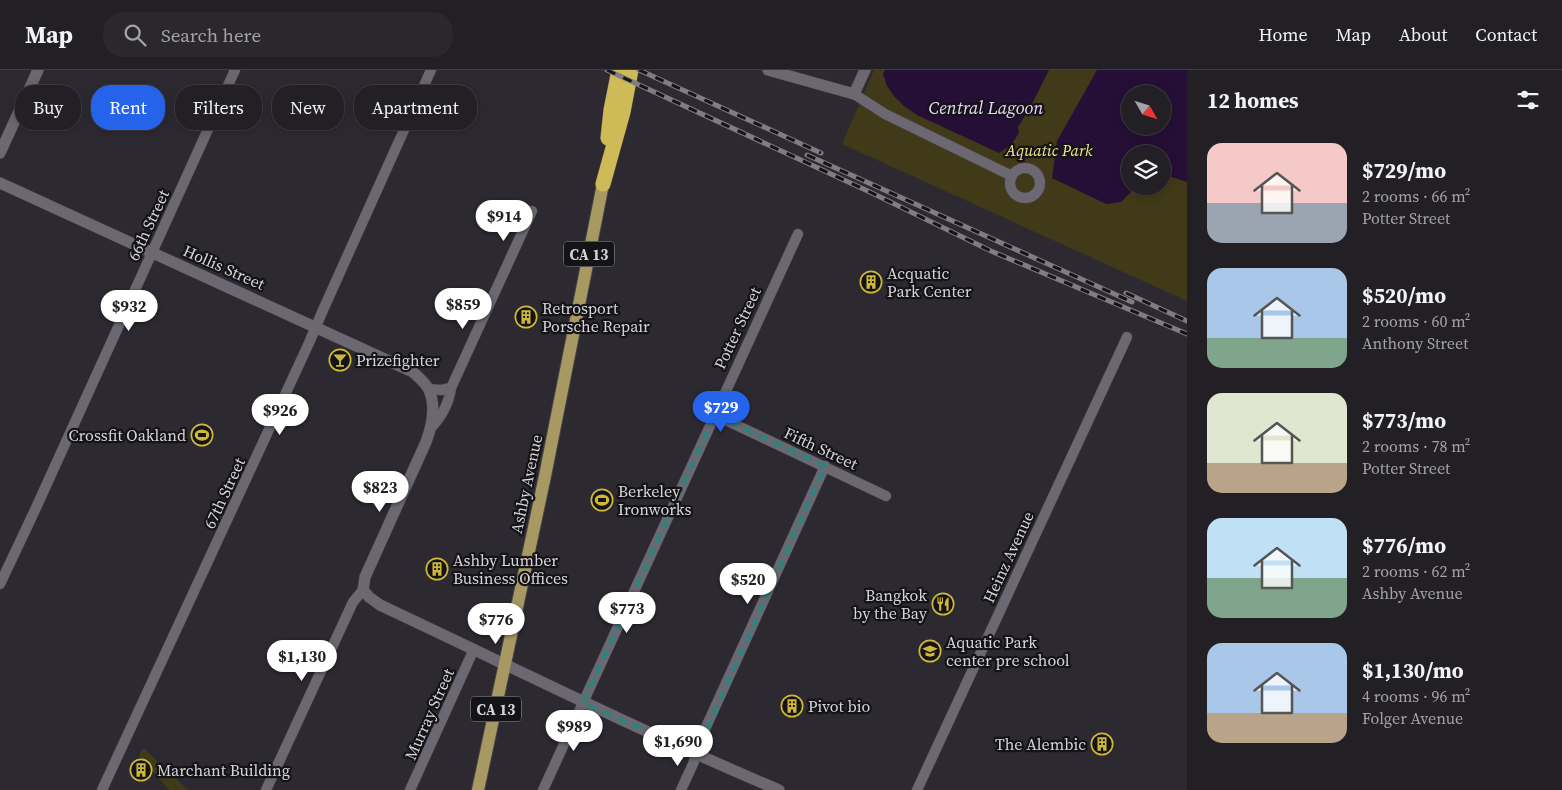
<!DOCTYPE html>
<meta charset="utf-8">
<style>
body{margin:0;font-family:"Source Serif 4",serif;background:#2a272d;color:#f1f3f6;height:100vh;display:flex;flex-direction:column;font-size:19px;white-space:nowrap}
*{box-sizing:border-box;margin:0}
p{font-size:16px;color:#a2a2a7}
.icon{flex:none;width:28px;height:28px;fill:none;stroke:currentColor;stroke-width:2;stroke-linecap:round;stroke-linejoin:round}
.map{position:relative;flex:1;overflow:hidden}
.panel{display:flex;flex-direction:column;background:#221f25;width:375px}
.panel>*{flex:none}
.top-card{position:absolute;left:15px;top:15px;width:475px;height:45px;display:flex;gap:10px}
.needle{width:32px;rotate:129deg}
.controls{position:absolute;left:1121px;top:15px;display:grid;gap:10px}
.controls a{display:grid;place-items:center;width:50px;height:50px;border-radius:50%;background:#221f25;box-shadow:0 2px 12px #0003,0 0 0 1px #3f3d42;font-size:25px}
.price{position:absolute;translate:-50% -42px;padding:0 11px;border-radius:18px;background:#fff;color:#222;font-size:16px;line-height:32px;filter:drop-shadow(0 1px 2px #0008)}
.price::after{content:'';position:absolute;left:50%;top:30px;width:15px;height:11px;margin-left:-8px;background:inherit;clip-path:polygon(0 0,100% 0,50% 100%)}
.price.active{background:#2563eb;color:#fff}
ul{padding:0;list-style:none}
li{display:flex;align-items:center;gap:15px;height:125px;padding:0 20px}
li span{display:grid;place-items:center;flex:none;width:140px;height:100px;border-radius:15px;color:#555}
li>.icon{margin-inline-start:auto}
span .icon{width:60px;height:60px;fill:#fffc;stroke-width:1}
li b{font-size:21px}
h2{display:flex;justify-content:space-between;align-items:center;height:60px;padding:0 20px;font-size:21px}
.tag{padding:0 18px;border-radius:20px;background:#221f25;box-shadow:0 2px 12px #0003,0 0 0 1px #3f3d42;font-size:18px;line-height:45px}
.tag.active{background:#2563eb;color:#fff}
header{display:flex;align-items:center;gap:30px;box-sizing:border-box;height:70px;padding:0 25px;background:#221f25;border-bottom:1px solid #3f3d42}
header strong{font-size:24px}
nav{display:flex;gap:28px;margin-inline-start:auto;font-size:18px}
.search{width:350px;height:45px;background:#2a272d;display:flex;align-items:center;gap:12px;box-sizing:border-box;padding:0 18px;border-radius:20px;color:#a2a2a7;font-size:19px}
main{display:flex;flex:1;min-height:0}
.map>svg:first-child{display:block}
</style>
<header>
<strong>Map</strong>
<div class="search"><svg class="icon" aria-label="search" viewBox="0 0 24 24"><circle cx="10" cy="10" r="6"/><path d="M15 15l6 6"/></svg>Search here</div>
<nav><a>Home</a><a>Map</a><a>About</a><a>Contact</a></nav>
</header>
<main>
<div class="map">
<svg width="1187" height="720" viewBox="0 0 1187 720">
<rect width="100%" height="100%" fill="#2d2931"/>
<g fill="#413a19" fill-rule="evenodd">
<path d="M 874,0 L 1187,0 L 1187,231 L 842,74 ZM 1130,24 L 1162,24 L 1162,56 L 1130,56 ZM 1130,84 L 1162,84 L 1162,116 L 1130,116 Z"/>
<polygon points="142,679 145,679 163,697 162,699 168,705 170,703 188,720 169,720 139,686"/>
</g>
<g fill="#250f36" fill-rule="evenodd">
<polygon points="885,0 1049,0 1031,36 1018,57 1019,63 1011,75 999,83 917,45 904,36 894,26 887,16 883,4"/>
<path d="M 1097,0 L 1187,0 L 1187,112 L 1169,106 L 1163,108 L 1162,84 L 1130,84 L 1130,116 L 1137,116 L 1121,132 L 1106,134 L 1052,108 L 1057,71 ZM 1130,24 L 1162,24 L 1162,56 L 1130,56 Z"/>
</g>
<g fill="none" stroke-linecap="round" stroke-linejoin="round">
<g stroke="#47444b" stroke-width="11">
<g id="minor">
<polyline points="854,24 885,44 1012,106"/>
<circle cx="1025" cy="113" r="15"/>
<polyline points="429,319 441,320 451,318"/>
<polyline points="715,345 886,426"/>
<path d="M 431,358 C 442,346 449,334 451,318 L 532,141"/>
<polyline points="0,514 35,440 235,0"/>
<polyline points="102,720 309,273 323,240 431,0"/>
<polyline points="266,720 353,532 363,520"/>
<polyline points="410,720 474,579"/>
<polyline points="543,720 798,164"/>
<polyline points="681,720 693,694 701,668 825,396"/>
<polyline points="917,720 1127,267"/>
</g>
</g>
<g stroke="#47444b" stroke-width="12">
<g id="tertiary">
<polyline points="768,0 854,24 865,0"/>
<polyline points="0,83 38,0"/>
<path d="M 0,113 L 413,302 C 418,307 426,313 429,320 C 436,336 432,356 426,372 L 365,507 L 363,520 L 369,527 L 380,535 C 512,597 644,663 779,720"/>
</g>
</g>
<g stroke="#47444b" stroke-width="14">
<polyline id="primary" points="478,720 545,406 603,114"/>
</g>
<g stroke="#47444b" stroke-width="16">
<g id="motorway">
<polyline points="608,68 611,40 619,0"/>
<polyline points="603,114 623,42 631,0"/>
</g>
</g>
<use href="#minor" stroke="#6c6871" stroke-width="10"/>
<use href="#tertiary" stroke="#6c6871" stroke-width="11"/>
<use href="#primary" stroke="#a79961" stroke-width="12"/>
<use href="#motorway" stroke="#ceba56" stroke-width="15"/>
<g stroke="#7f7c82" stroke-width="5">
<g id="rail">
<polyline points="607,0 872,123 991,181 1187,264"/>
<polyline points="639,0 821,83"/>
<polyline points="807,85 1132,232"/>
<polyline points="1126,223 1187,251"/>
</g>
</g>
<use href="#rail" stroke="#141316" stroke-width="3" stroke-dasharray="9" stroke-linecap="butt"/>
</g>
<path fill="none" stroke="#2d847e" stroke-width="4" stroke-dasharray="10 6" stroke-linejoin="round" d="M 715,345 L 825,396 L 696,683 L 583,633 Z"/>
<defs>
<g id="building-ring" transform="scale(1.125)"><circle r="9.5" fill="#141316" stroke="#cfb837" stroke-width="1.5"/><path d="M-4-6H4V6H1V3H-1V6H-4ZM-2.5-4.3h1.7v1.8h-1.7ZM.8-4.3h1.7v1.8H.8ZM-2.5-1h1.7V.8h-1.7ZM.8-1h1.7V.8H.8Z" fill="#cfb837"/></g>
<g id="bar-ring" transform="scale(1.125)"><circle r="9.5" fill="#141316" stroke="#cfb837" stroke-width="1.5"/><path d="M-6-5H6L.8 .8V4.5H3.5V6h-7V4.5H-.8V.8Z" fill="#cfb837"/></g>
<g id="stadium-ring" transform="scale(1.125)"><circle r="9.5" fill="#141316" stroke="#cfb837" stroke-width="1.5"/><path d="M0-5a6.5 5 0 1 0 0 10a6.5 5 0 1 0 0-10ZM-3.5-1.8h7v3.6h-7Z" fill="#cfb837"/></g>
<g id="restaurant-ring" transform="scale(1.125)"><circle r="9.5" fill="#141316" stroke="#cfb837" stroke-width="1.5"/><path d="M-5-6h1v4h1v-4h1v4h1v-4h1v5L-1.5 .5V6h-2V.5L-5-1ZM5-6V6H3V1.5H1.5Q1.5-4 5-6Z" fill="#cfb837"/></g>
<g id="school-ring" transform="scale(1.125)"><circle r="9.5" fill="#141316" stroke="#cfb837" stroke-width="1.5"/><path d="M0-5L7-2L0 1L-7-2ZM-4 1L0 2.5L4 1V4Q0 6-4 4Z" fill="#cfb837"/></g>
</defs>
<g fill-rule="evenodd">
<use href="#building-ring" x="871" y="212"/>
<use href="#building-ring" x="526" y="247"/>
<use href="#bar-ring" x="340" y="290"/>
<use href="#stadium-ring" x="202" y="365"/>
<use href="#stadium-ring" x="602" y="430"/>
<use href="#building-ring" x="437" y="499"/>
<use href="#restaurant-ring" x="943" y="534"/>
<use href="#school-ring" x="930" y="581"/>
<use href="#building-ring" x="792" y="636"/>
<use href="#building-ring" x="1102" y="674"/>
<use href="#building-ring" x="141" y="700"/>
</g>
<g text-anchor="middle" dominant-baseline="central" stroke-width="4.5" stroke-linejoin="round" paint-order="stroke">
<g fill="#141316" stroke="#9c9a9e" stroke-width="1">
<rect x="564" y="171.5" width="50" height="25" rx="4"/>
<rect x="471" y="626.5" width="50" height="25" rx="4"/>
</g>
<g font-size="15" font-weight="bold" fill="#d6d4d9">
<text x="589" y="184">CA 13</text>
<text x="496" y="639">CA 13</text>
</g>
<g font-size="16" font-style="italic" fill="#f4e490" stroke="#141316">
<text x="1049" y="80">Aquatic Park</text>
</g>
<g font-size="16" fill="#d6d4d9" stroke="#141316">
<text transform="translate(148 155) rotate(-65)">66th Street</text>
<text transform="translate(224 197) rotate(24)">Hollis Street</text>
<text transform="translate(737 258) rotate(-65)">Potter Street</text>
<text transform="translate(821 378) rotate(25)">Fifth Street</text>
<text transform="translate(526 414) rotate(-78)">Ashby Avenue</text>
<text transform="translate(224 423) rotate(-65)">67th Street</text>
<text transform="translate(1008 487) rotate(-65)">Heinz Avenue</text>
<text transform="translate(429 644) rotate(-66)">Murray Street</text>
</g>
<g font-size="16" fill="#d6d4d9" stroke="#141316" text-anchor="start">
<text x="887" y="203">Acquatic<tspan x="887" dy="18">Park Center</tspan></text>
<text x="542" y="238">Retrosport<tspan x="542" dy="18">Porsche Repair</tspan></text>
<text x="356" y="290">Prizefighter</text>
<text x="186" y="365" text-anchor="end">Crossfit Oakland</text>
<text x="618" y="421">Berkeley<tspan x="618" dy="18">Ironworks</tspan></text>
<text x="453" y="490">Ashby Lumber<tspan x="453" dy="18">Business Offices</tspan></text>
<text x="927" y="525" text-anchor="end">Bangkok<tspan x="927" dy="18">by the Bay</tspan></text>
<text x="946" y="572">Aquatic Park<tspan x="946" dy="18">center pre school</tspan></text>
<text x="808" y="636">Pivot bio</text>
<text x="1086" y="674" text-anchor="end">The Alembic</text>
<text x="157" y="700">Marchant Building</text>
</g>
<g font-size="18" font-style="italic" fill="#e8d2fe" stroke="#141316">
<text x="986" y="37">Central Lagoon</text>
</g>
</g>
</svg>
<div class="controls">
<a><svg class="needle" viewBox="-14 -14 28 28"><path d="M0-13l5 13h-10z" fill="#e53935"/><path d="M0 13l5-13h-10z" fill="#a2a2a7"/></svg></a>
<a><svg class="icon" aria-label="layers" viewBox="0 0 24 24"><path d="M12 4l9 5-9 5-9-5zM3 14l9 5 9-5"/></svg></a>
</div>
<b class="price" style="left:504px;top:172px">$914</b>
<b class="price" style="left:463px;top:260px">$859</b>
<b class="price" style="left:129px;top:262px">$932</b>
<b class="price active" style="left:721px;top:363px">$729</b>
<b class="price" style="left:280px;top:366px">$926</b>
<b class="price" style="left:380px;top:443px">$823</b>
<b class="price" style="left:748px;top:535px">$520</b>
<b class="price" style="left:627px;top:564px">$773</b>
<b class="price" style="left:496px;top:575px">$776</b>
<b class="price" style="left:302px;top:612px">$1,130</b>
<b class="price" style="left:574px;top:682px">$989</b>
<b class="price" style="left:678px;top:697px">$1,690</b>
<div class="top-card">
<a class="tag">Buy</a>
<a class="tag active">Rent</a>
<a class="tag">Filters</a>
<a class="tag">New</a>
<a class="tag">Apartment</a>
</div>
</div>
<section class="panel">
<h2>12 homes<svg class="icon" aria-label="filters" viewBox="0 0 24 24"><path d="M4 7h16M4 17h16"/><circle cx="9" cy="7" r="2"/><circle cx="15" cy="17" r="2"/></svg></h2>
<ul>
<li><span style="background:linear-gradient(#f6c9c9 60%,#9aa5b1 0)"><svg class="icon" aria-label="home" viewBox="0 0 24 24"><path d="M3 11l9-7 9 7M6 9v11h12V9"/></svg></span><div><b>$729/mo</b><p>2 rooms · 66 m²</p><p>Potter Street</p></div></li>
<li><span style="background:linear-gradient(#a9c7e8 70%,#7fa58c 0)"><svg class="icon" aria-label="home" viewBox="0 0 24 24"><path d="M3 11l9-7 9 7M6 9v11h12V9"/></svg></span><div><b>$520/mo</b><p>2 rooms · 60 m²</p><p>Anthony Street</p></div></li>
<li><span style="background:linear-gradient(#dfe7d0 70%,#b9a48a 0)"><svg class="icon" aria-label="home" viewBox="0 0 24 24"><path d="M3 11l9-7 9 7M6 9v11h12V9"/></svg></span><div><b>$773/mo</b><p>2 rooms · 78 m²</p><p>Potter Street</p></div></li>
<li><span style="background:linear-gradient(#bfe0f5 60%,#7fa58c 0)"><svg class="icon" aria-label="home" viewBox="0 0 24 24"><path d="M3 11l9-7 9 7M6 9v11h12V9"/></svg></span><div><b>$776/mo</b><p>2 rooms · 62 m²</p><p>Ashby Avenue</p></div></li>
<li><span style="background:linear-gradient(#a9c7e8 70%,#b9a48a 0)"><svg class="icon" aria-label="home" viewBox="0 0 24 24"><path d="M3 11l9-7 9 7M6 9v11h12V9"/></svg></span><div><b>$1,130/mo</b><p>4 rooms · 96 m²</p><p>Folger Avenue</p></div></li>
</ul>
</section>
</main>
